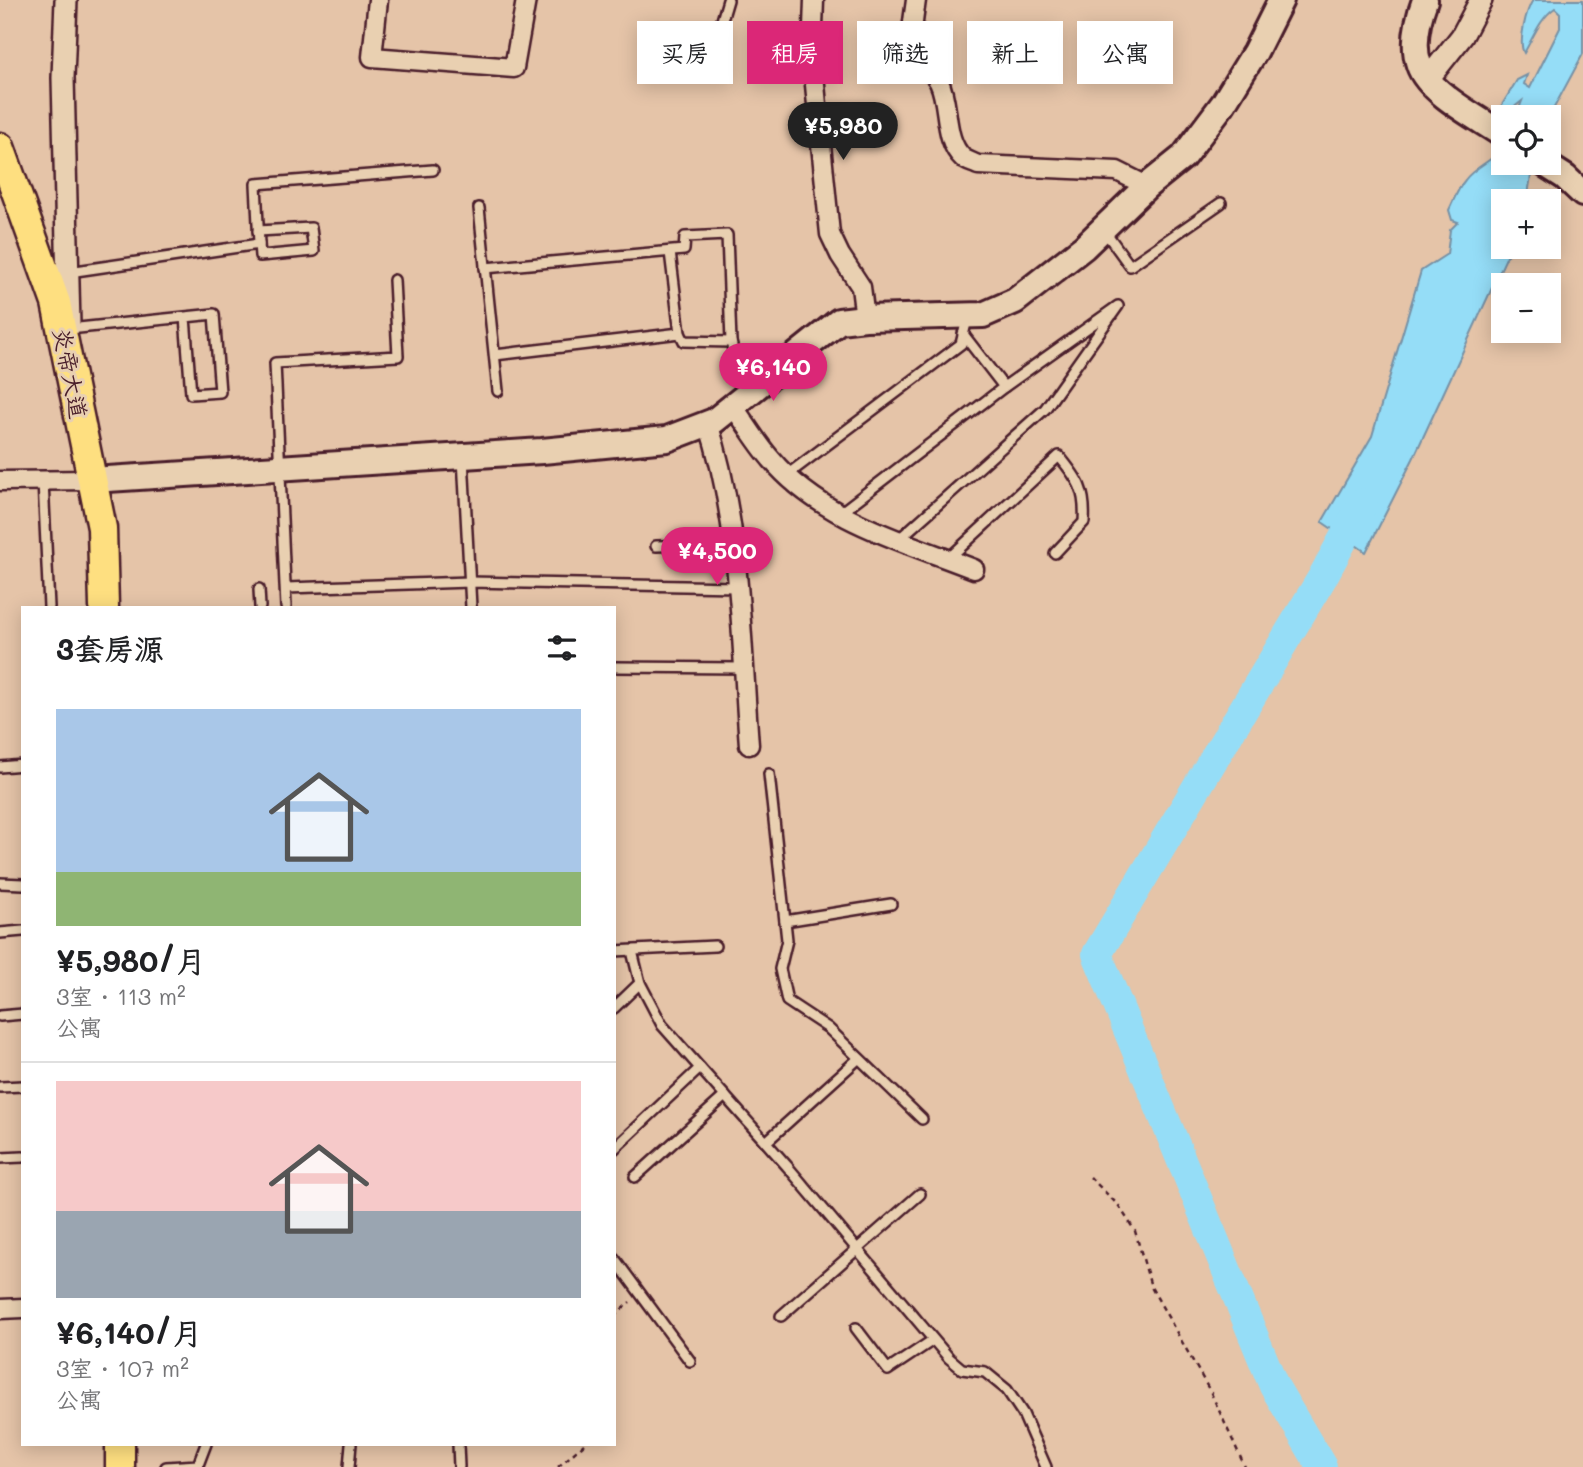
<!DOCTYPE html>
<html lang="zh">
<meta charset="utf-8">
<style>
body{margin:0;font-family:Mali,"LXGW WenKai TC",sans-serif;background:#f6f6f6;color:#202124;height:100vh;display:flex;flex-direction:column;font-size:26px;white-space:nowrap}
*{box-sizing:border-box;margin:0}
p{font-size:23px;color:#757577}
.icon{flex:none;width:38px;height:38px;fill:none;stroke:currentColor;stroke-width:2;stroke-linecap:round;stroke-linejoin:round}
.map{position:relative;flex:1;overflow:hidden}
.side{position:absolute;left:21px;top:606px;width:595px;height:840px;display:flex;flex-direction:column;background:#fff;border-radius:0px;box-shadow:0 4px 18px #0003}
.side>*{flex:none}
.banner{position:absolute;left:637px;top:21px;width:665px;height:63px;display:flex;gap:14px}
.buttons{position:absolute;left:1491px;top:105px;display:grid;gap:14px}
.buttons a{display:grid;place-items:center;width:70px;height:70px;border-radius:0px;background:#fff;box-shadow:0 4px 18px #0003;font-size:35px}
.price{position:absolute;translate:-50% -60px;padding:0 16px;border-radius:24px;background:#db2777;color:#fff;font-size:23px;line-height:46px;filter:drop-shadow(0 2px 4px #0008)}
.price::after{content:'';position:absolute;left:50%;top:42px;width:21px;height:16px;margin-left:-10px;background:inherit;clip-path:polygon(0 0,100% 0,50% 100%)}
.price.on{background:#222;color:#fff}
ul{padding:0;list-style:none}
li{display:grid;align-content:center;gap:14px;height:371px;padding:0 35px}
li+li{border-top:2px solid #e0e0e0}
li span{display:grid;place-items:center;height:217px;border-radius:0px;color:#555}
li>.icon{margin-inline-start:auto}
span .icon{width:126px;height:126px;fill:#fffc;stroke-width:1}
li b{font-size:30px}
h2{display:flex;justify-content:space-between;align-items:center;height:84px;padding:0 35px;font-size:30px}
.pill{padding:0 24px;border-radius:0px;background:#fff;box-shadow:0 4px 18px #0003;font-size:24px;line-height:63px}
.pill.on{background:#db2777;color:#fff}
.map>svg:first-child{display:block}
</style>
<div class="map">
<svg width="1583" height="1467" viewBox="0 0 1583 1467">
<rect width="100%" height="100%" fill="#e5c4a8"/>
<filter id="ink" filterUnits="userSpaceOnUse"><feTurbulence type="fractalNoise" baseFrequency=".0143" numOctaves="2"/><feDisplacementMap in="SourceGraphic" scale="14" xChannelSelector="R" yChannelSelector="G"/><feConvolveMatrix kernelMatrix="1 2 1 2 8 2 1 2 1" color-interpolation-filters="sRGB"/></filter>
<g filter="url(#ink)">
<g fill="#95ddf7" stroke="#7791a5" stroke-width="2">
<path d="M 1533,0 L 1583,0 L 1583,54 L 1549,117 L 1516,117 L 1522,101 L 1508,112 L 1500,108 L 1517,80 L 1527,75 L 1524,84 L 1530,88 L 1560,28 L 1560,13 L 1555,8 C 1540,18 1533,38 1524,53 C 1518,43 1526,10 1533,0 Z"/>
<path d="M 1503,148 L 1503,163 L 1533,163 L 1527,201 L 1503,201 L 1503,247 L 1511,247 L 1413,459 L 1366,552 L 1322,522 L 1372,436 L 1421,271 L 1447,254 L 1450,230 L 1458,222 L 1452,220 L 1449,210 C 1454,200 1458,188 1465,180 C 1474,167 1497,158 1503,148 Z"/>
</g>
<g fill="none" stroke-linecap="round" stroke-linejoin="round">
<polyline stroke="#95ddf7" stroke-width="30" points="1322,1467 1274,1386 1097,954 1322,578 1363,503"/>
<g stroke="#4a1f2b" stroke-width="14">
<g id="service">
<polyline points="720,27 728,0"/>
<polyline points="479,208 498,391"/>
<polyline points="1104,230 1130,266 1221,203"/>
<polyline points="258,231 311,228 314,251 260,256 259,244"/>
<polyline points="670,252 680,333 684,341 731,342"/>
<polyline points="485,268 684,250 685,237 727,235 731,342 745,395"/>
<polyline points="69,272 259,244 256,184 433,170"/>
<polyline points="69,329 214,314 220,392 191,394 185,317"/>
<polyline points="963,334 1004,387"/>
<polyline points="495,355 680,333"/>
<polyline points="463,458 471,607"/>
<polyline points="787,475 961,344 967,319"/>
<polyline points="43,481 49,607"/>
<polyline points="840,513 1004,387 1118,306 1045,409 898,540"/>
<polyline points="656,546 733,544"/>
<path d="M 948,559 L 1059,456 C 1079,480 1086,491 1084,522 L 1055,553"/>
<polyline points="286,588 470,582 737,587"/>
<polyline points="259,589 260,607"/>
<polyline points="286,607 275,363 398,356 394,280"/>
<polyline points="614,667 743,668"/>
<polyline points="0,767 23,765"/>
<polyline points="769,774 787,940 780,969 787,1001 828,1028 922,1119"/>
<polyline points="0,883 23,884"/>
<polyline points="785,921 891,904"/>
<polyline points="0,933 23,931"/>
<polyline points="614,951 715,946"/>
<polyline points="632,951 640,983 662,1025 787,1166 949,1358 962,1369 985,1372 1007,1390 1023,1414 1046,1467"/>
<polyline points="614,1008 640,983"/>
<polyline points="0,1016 23,1014"/>
<polyline points="0,1087 23,1086"/>
<polyline points="766,1142 858,1059"/>
<polyline points="614,1149 700,1068"/>
<polyline points="0,1158 23,1157"/>
<polyline points="635,1177 725,1096"/>
<polyline points="614,1258 690,1361"/>
<polyline points="781,1316 920,1194"/>
<polyline points="856,1328 888,1370 933,1340"/>
<polyline points="458,1444 459,1467"/>
<polyline points="166,1467 198,1465 206,1444"/>
<polyline points="349,1467 351,1444"/>
</g>
</g>
<g stroke="#4a1f2b" stroke-width="23">
<g id="minor">
<polyline points="378,0 372,57 514,68 526,0"/>
<polyline points="814,0 812,55 830,234 840,255 861,287 865,318"/>
<path d="M 916,0 C 914,17 909,37 915,54 C 920,66 933,70 939,82 C 950,104 943,140 963,158 C 967,161 974,163 978,165 L 1117,171 L 1147,186"/>
<path d="M 733,406 C 746,424 757,443 771,459 C 822,520 903,541 974,569"/>
<path d="M 708,423 C 741,525 741,639 749,745"/>
<polyline points="0,481 92,480"/>
<polyline points="0,1309 23,1308"/>
</g>
</g>
<g stroke="#4a1f2b" stroke-width="26">
<g id="tertiary">
<polyline points="66,0 63,78 69,325"/>
<polyline points="1428,79 1462,36 1481,0"/>
</g>
</g>
<g stroke="#4a1f2b" stroke-width="30">
<g id="secondary">
<path d="M 1425,0 C 1418,19 1412,45 1419,65 C 1428,93 1480,119 1503,135"/>
<polyline points="1543,163 1565,177 1583,194"/>
<polyline points="92,480 542,451 667,439 714,421 839,321 865,318 983,315 1015,301 1084,247 1147,186 1183,157 1223,104 1255,52 1281,0"/>
</g>
</g>
<g stroke="#4a1f2b" stroke-width="33">
<g id="primary">
<polyline points="0,147 56,303 102,528 104,607"/>
<polyline points="120,1444 120,1467"/>
</g>
</g>
<g stroke="#4a1f2b" stroke-width="2.5" stroke-dasharray="5 5" stroke-linecap="butt">
<polyline points="1090,1177 1119,1206 1135,1231 1151,1287 1211,1393 1245,1467"/>
<polyline points="614,1316 630,1302"/>
<polyline points="558,1467 584,1444"/>
</g>
<use href="#service" stroke="#e9d0b1" stroke-width="9"/>
<use href="#minor" stroke="#e9d0b1" stroke-width="18"/>
<use href="#tertiary" stroke="#e9d0b1" stroke-width="21"/>
<use href="#secondary" stroke="#e9d0b1" stroke-width="24"/>
<use href="#primary" stroke="#fedf80" stroke-width="28"/>
</g>
</g>
<g text-anchor="middle" dominant-baseline="central" stroke-width="6" stroke-linejoin="round" paint-order="stroke">
<g font-size="23" fill="#4a1f2b" stroke="#e9d0b1">
<text transform="translate(71 373) rotate(79)">炎帝大道</text>
</g>
</g>
</svg>
<div class="buttons">
<a><svg class="icon" aria-label="locate" viewBox="0 0 24 24"><circle cx="12" cy="12" r="6"/><path d="M12 2v4M12 18v4M2 12h4M18 12h4"/></svg></a>
<a>+</a>
<a>−</a>
</div>
<b class="price on" style="left:843px;top:162px">¥5,980</b>
<b class="price" style="left:773px;top:403px">¥6,140</b>
<b class="price" style="left:717px;top:587px">¥4,500</b>
<div class="banner">
<a class="pill">买房</a>
<a class="pill on">租房</a>
<a class="pill">筛选</a>
<a class="pill">新上</a>
<a class="pill">公寓</a>
</div>
<section class="side">
<h2>3套房源<svg class="icon" aria-label="filters" viewBox="0 0 24 24"><path d="M4 7h16M4 17h16"/><circle cx="9" cy="7" r="2"/><circle cx="15" cy="17" r="2"/></svg></h2>
<ul>
<li><span style="background:linear-gradient(#a9c7e8 75%,#8fb573 0)"><svg class="icon" aria-label="home" viewBox="0 0 24 24"><path d="M3 11l9-7 9 7M6 9v11h12V9"/></svg></span><div><b>¥5,980/月</b><p>3室 · 113 m²</p><p>公寓</p></div></li>
<li><span style="background:linear-gradient(#f6c9c9 60%,#9aa5b1 0)"><svg class="icon" aria-label="home" viewBox="0 0 24 24"><path d="M3 11l9-7 9 7M6 9v11h12V9"/></svg></span><div><b>¥6,140/月</b><p>3室 · 107 m²</p><p>公寓</p></div></li>
</ul>
</section>
</div>
